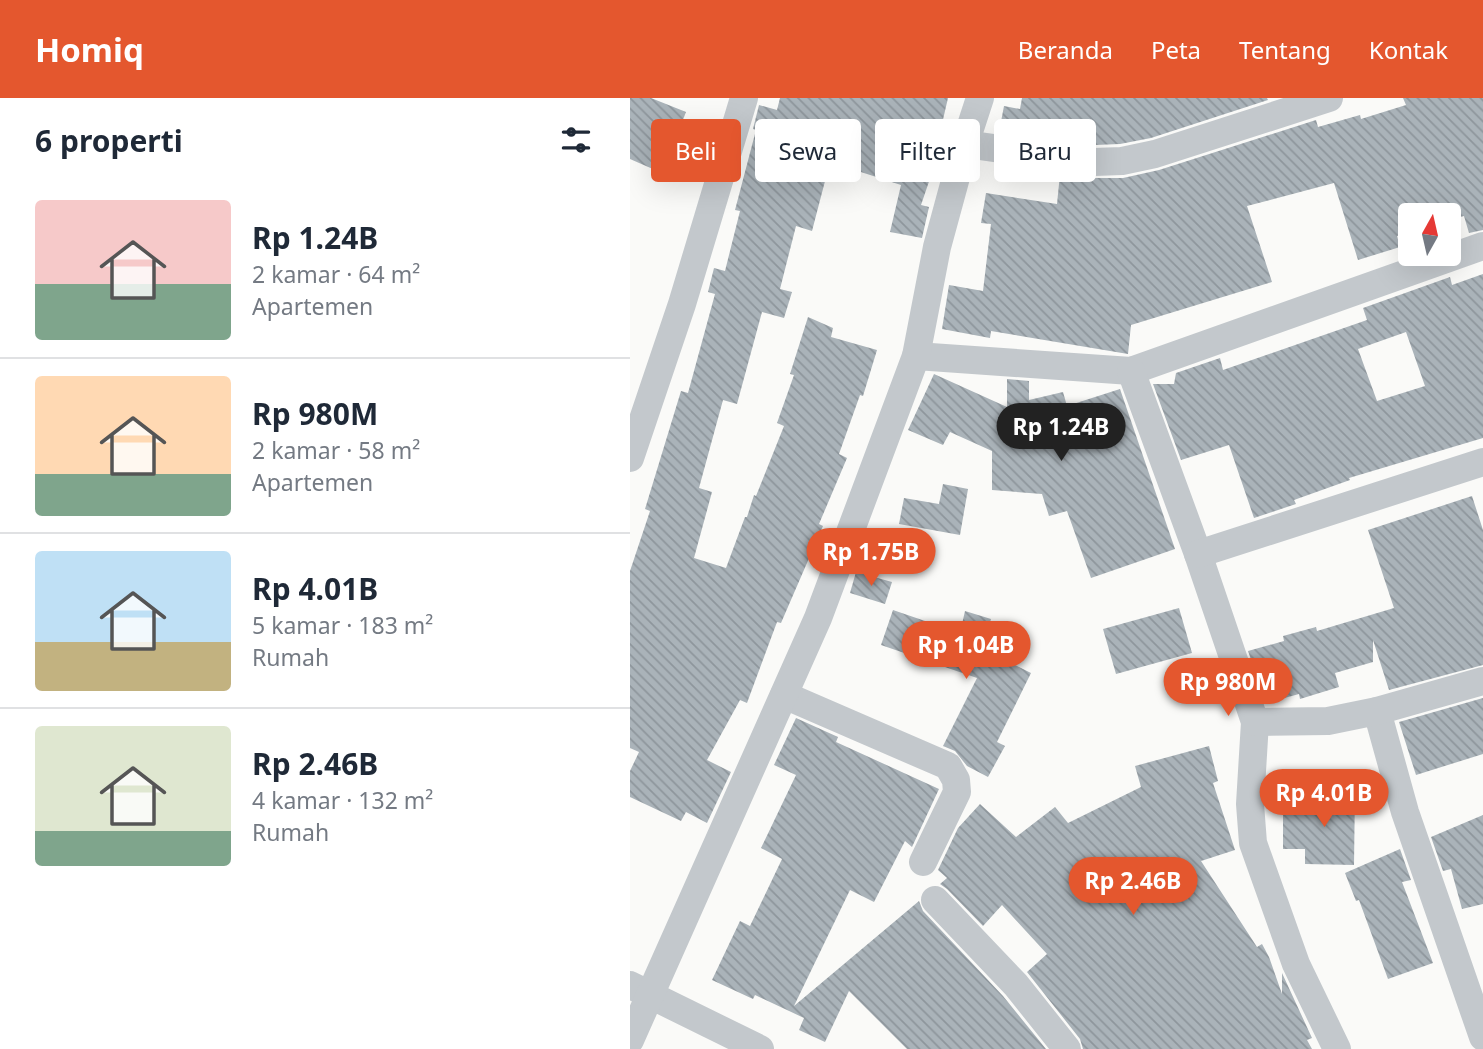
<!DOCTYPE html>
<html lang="id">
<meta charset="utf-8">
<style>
body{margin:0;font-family:"Noto Sans",sans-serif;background:#f6f6f7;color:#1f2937;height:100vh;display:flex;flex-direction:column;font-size:26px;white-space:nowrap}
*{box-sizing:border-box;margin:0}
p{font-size:23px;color:#747a83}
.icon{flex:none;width:38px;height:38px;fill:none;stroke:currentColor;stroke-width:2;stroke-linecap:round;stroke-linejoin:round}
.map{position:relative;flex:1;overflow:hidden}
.details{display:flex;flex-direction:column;background:#fff;width:630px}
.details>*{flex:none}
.guide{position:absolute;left:21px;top:21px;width:665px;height:63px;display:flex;gap:14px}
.needle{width:46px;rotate:8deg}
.buttons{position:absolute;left:768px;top:105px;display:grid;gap:14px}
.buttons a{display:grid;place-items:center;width:63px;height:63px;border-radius:7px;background:#fff;box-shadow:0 7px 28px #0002;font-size:35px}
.price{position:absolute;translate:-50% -60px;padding:0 16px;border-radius:24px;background:#e4572e;color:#fff;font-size:23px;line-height:46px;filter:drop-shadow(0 2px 4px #0008)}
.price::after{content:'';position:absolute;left:50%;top:42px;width:21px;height:16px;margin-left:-10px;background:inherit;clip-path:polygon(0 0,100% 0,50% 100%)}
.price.on{background:#222;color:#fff}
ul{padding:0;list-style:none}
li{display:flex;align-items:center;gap:21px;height:175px;padding:0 35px}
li+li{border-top:2px solid #e0e1e3}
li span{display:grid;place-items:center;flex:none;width:196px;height:140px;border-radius:7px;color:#555}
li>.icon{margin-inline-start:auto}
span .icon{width:84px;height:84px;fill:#fffc;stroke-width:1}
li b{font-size:30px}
h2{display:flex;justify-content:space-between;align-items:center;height:84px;padding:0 35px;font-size:30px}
.pill{padding:0 24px;border-radius:7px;background:#fff;box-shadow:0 7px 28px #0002;font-size:24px;line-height:63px}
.pill.on{background:#e4572e;color:#fff}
header{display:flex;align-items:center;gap:42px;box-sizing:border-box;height:98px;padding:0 35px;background:#e4572e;color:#fff}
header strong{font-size:33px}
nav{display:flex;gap:38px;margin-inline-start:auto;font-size:24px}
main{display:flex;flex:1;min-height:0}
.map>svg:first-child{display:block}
</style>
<header>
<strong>Homiq</strong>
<nav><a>Beranda</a><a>Peta</a><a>Tentang</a><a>Kontak</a></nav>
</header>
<main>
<section class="details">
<h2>6 properti<svg class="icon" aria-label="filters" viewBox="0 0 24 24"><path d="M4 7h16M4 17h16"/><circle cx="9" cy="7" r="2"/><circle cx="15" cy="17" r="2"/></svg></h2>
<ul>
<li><span style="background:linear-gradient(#f6c9c9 60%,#7fa58c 0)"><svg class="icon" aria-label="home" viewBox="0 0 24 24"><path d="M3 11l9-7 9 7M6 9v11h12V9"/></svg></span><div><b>Rp 1.24B</b><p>2 kamar · 64 m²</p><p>Apartemen</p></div></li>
<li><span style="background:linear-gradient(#ffd9b3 70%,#7fa58c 0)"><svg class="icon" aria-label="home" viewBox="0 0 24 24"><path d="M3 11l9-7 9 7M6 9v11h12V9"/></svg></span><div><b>Rp 980M</b><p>2 kamar · 58 m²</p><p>Apartemen</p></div></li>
<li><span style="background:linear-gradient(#bfe0f5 65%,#c2b280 0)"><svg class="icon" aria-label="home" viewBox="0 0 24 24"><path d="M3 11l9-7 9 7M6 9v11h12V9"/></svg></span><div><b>Rp 4.01B</b><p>5 kamar · 183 m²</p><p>Rumah</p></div></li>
<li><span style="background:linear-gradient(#dfe7d0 75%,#7fa58c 0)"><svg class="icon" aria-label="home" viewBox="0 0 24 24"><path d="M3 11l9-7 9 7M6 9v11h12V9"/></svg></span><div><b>Rp 2.46B</b><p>4 kamar · 132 m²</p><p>Rumah</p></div></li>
</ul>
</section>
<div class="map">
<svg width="853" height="951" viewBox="0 0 853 951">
<defs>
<pattern id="building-back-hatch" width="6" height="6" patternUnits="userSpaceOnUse" patternTransform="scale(1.75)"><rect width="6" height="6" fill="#aab3b9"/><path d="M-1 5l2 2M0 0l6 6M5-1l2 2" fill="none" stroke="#8e969c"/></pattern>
</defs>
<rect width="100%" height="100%" fill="#fafaf8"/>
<g fill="url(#building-back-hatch)" fill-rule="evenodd">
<polygon points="0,0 21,0 56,14 32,75 0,61"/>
<polygon points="150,0 318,0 305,56 308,57 291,107 299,109 292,140 260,134 271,87 200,64 182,133 166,128 150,191 162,194 154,220 132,214 107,306 93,302 69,390 82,394 64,460 96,470 115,419 117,419 124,397 126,398 154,328 147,325 164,277 160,276 178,219 203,230 201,239 247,252 233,298 230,297 209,356 217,360 189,426 193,428 151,525 147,524 117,605 110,602 77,662 101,674 77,725 56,714 51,723 0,699 0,673 9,654 0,650 0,473 20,413 15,411 51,293 58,295 85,196 78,194 84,170 95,173 110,113 105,112 126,32 123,31 129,7 147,12"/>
<polygon points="392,0 637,0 638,2 521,40 490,46 465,47 369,34 374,8 390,11"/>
<polygon points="773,0 853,0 853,132 839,135 834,118 819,122 819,117 780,117 780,134 767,138 770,149 728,162 704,85 617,108 642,184 501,227 498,256 361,233 360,240 312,231 319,187 353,193 361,126 351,125 356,95 427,106 430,76 462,80 493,80 529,72 686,22 688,29 730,17 731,21 776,7"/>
<path d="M 853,176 L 853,340 L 719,380 L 720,382 L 664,402 L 666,406 L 624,420 L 599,347 L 551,362 L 523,286 L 544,286 L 546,275 L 590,260 L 593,272 L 737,222 L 733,210 L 820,179 L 822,187 ZM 776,234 L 795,288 L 747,303 L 728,251 Z"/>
<polygon points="304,276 377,309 377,281 399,283 399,302 433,294 437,308 490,291 545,451 461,480 437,413 419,418 412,396 362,392 362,353 320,334 313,347 278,332"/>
<polygon points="313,386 338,391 330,437 269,426 274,400 309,406"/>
<polygon points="842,398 853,432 853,567 759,592 743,542 743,564 705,575 709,589 670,601 669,596 636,605 618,553 654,543 653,538 686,529 687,533 764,510 738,432"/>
<polygon points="226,474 262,484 255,506 220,495"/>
<polygon points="549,510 562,555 486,576 473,531"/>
<polygon points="263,512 330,535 335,513 361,521 353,551 401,575 367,644 375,648 358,679 337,668 325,653 313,648 347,580 251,547"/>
<polygon points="853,600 853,656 786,677 769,624"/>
<polygon points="166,620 208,639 206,644 309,691 282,749 275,743 244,804 220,792 164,908 289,803 293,813 373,898 416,951 277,951 219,893 195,944 169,932 174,920 125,897 123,901 82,882 110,823 120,828 152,761 131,750 166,677 144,667"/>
<polygon points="579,648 588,683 583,685 605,752 571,763 627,849 632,846 639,859 652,896 652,875 682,940 677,942 682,951 453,951 450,941 397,874 417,856 372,807 353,828 317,791 310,786 317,780 308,772 328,730 350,706 386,739 425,709 438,725 511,689 505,668"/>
<polygon points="686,690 725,691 724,767 675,766 675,751 653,751 653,713 686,713"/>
<polygon points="853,717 853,806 832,811 821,771 813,773 801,739"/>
<polygon points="770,751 781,782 772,784 803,865 758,881 729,802 726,803 715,775"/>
</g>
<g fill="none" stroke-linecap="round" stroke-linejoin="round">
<g stroke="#c3c8cc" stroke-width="28">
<polyline points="335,46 464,64 492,63 525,56 699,0"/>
<polyline points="286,258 501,273 853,148"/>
<polyline points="501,273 568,456 625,624 620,706 623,745 666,866 707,951"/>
<polyline points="0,360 52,206 114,0"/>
<polyline points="568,456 853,364"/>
<polyline points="154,597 318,668 326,682 327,694 293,764"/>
<polyline points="747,613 775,714 853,939"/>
<polyline points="625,624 698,623 747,613 853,583"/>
<polyline points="305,802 386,887 437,951"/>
<polyline points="0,887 130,951"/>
<polyline points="0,942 188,520 286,258 307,149 335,46 350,0"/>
</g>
</g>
</svg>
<div class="buttons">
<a><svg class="needle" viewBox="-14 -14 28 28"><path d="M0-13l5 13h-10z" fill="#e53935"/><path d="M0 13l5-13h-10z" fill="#747a83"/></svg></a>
</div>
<b class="price on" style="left:431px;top:365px">Rp 1.24B</b>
<b class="price" style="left:241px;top:490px">Rp 1.75B</b>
<b class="price" style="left:336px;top:583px">Rp 1.04B</b>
<b class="price" style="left:598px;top:620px">Rp 980M</b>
<b class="price" style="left:694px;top:731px">Rp 4.01B</b>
<b class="price" style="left:503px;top:819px">Rp 2.46B</b>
<div class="guide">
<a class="pill on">Beli</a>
<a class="pill">Sewa</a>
<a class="pill">Filter</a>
<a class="pill">Baru</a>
</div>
</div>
</main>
